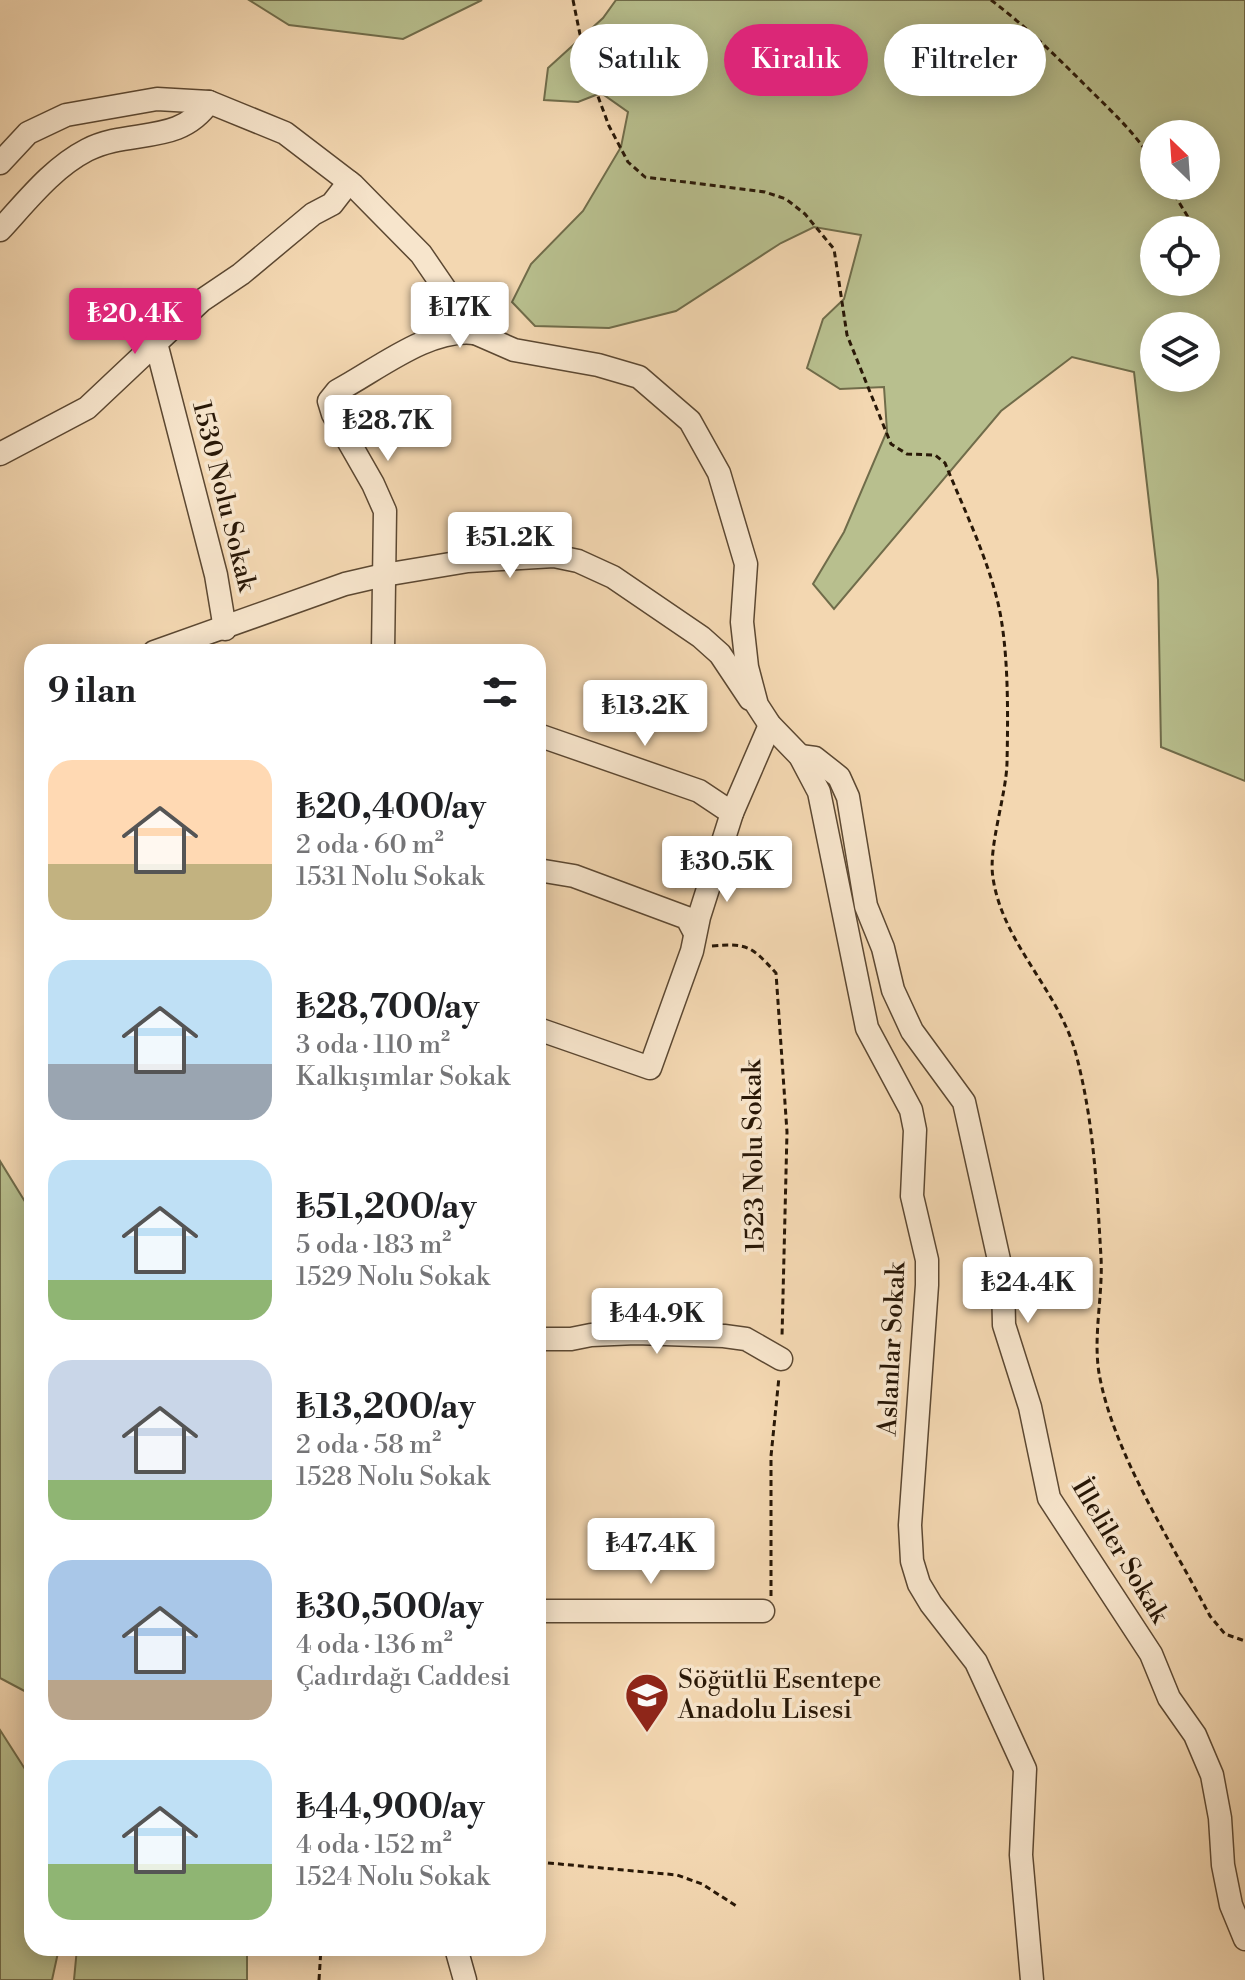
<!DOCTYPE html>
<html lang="tr">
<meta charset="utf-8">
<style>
body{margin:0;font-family:"Libre Bodoni",serif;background:#f6f6f6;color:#202124;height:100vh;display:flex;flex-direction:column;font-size:30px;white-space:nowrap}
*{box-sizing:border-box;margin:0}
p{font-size:26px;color:#757577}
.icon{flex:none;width:44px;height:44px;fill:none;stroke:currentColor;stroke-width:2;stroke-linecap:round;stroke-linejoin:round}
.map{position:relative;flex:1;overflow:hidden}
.panel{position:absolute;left:24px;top:644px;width:522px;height:1312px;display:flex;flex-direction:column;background:#fff;border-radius:24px;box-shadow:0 4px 20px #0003}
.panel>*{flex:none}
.hud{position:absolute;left:570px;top:24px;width:554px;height:72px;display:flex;gap:16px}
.needle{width:52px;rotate:335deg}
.tools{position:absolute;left:1140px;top:120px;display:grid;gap:16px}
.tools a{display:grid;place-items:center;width:80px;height:80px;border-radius:50%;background:#fff;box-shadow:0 4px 20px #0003;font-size:40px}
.price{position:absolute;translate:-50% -68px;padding:0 18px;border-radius:8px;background:#fff;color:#222;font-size:26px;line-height:52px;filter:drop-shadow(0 2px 4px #0008)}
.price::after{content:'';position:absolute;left:50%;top:48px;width:24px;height:18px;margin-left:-12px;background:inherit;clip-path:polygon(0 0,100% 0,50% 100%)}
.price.active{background:#db2777;color:#fff}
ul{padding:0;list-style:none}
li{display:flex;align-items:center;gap:24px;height:200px;padding:0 24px}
li span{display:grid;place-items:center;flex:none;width:224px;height:160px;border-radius:24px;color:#555}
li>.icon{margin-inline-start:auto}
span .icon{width:96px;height:96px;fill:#fffc;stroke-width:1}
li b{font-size:34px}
h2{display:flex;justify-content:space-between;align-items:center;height:96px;padding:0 24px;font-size:34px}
.chip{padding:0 28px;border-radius:36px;background:#fff;box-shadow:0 4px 20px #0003;font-size:28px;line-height:72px}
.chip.active{background:#db2777;color:#fff}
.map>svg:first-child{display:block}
</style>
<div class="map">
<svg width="1245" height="1980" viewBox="0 0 1245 1980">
<rect width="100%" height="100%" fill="#f3d7b1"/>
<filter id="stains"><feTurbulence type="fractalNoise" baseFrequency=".0025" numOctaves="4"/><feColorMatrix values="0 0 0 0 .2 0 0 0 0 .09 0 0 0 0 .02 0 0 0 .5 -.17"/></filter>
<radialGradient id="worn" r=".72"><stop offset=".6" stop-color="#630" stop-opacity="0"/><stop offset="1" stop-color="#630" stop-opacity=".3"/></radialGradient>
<g fill="#b8bf8e" stroke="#706c4a" stroke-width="2" fill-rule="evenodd">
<polygon points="249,0 482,0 403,39 289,25"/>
<path d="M 616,0 L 1245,0 L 1245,781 L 1161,747 L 1158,580 L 1134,372 L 1072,357 L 1001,411 L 834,609 L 813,584 L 844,532 L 887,431 L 884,387 L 840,389 L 807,368 L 823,319 L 844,299 L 861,235 L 814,227 L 781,243 L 676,311 L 609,328 L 535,326 L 512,302 L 531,264 L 583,211 L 621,147 L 628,112 L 601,93 L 578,102 L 544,100 L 548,68 L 603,18 ZM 1206,134 L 1206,186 L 1154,186 L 1154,134 ZM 1206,230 L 1206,282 L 1154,282 L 1154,230 ZM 1154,326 L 1206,326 L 1206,378 L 1154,378 Z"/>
<polygon points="0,1161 32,1213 32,1695 0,1678"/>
<polygon points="0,1730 32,1780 32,1948 59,1948 52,1980 0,1980"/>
<polygon points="77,1948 247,1948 247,1980 74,1980"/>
</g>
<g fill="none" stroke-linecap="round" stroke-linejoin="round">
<g stroke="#5c4832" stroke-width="25">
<g id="minor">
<polyline points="0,163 28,133 66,115 157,99 209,102 285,133 353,185 421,254 475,333 514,350 598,365 639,377 690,421 719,473 746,564 742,622 747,667 757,705 770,725 800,756 819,792 867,1028 911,1110 915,1130 912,1196 927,1260 927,1285 910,1525 912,1561 919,1584 931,1604 976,1662 1025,1769 1021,1855 1032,1980"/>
<path d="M 0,230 C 26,202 52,168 87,150 C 130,128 179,146 209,102"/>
<polyline points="0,454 87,408 156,343"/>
<polyline points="225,629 216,575 156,343 201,301 241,274 313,214 332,204 349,182"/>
<polyline points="154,652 345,584 384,575 468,561 554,556 578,561 613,577 701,637 720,654 750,699"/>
<path d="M 383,652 L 385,511 L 373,484 L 333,414 L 329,401 L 337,391 C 377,370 429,327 475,333"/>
<polyline points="538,735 699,791 732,813"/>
<polyline points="800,756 815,758 839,777 848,797 866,906 883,948 893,990 912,1031 964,1102 1003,1278 1004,1325 1030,1407 1049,1498 1151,1654 1169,1698 1195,1735 1212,1775 1220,1818 1223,1865 1231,1905 1245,1939"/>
<polyline points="538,870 574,876 687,918 695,933"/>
<polyline points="538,1029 650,1068 692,951 699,917 732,813 770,725"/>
<polyline points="538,1339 571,1339 591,1335 636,1333 724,1336 746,1339 781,1359"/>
<polyline points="538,1611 763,1611"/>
<polyline points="456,1948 465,1980"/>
</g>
</g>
<g stroke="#291807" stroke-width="3" stroke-dasharray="6 4" stroke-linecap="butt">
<path d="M 573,0 L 586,64 L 609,126 L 628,162 L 645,177 L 765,192 L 786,199 L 805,214 L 834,249 L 847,335 L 891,444 L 907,454 L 935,455 L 945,463 C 963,507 985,552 997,599 C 1009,646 1008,714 1007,763 C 1006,797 988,847 993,878 C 1003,945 1061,992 1077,1058 C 1094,1124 1097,1190 1101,1257 C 1103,1296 1093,1335 1099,1373 C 1113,1453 1172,1543 1210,1616 L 1225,1634 L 1245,1641"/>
<path d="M 991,0 C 1024,25 1054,54 1084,84 C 1109,109 1135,132 1154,163"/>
<polyline points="1169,186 1196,230"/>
<polyline points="1206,245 1207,246"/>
<path d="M 712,946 C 748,943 751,946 776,973 L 787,1132 L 782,1337"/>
<polyline points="771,1596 771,1456 779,1377"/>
<polyline points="538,1862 677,1875 702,1884 738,1907"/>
<polyline points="319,1980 321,1948"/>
</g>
<use href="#minor" stroke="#f7e5cc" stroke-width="22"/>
</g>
<defs>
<g id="school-pin" transform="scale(2.3)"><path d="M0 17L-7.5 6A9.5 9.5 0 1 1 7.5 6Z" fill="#8f2418" stroke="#f7e5cc"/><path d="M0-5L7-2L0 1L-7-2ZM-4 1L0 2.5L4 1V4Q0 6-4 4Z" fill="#fff"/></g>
</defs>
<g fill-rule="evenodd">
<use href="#school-pin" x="647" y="1695"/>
</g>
<g text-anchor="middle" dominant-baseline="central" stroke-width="7" stroke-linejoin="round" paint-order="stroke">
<g font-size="26" fill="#291807" stroke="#f7e5cc">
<text transform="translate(224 496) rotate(76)">1530 Nolu Sokak</text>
<text transform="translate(754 1156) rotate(-91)">1523 Nolu Sokak</text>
<text transform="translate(892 1349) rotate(-87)">Aslanlar Sokak</text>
<text transform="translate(1120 1551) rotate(59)">İlleliler Sokak</text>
</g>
<g font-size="26" fill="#291807" stroke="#f7e5cc" text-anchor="start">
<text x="678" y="1680">Söğütlü Esentepe<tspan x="678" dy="30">Anadolu Lisesi</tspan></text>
</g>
</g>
<rect width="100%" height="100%" filter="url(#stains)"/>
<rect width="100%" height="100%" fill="url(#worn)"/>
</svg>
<div class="tools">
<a><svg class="needle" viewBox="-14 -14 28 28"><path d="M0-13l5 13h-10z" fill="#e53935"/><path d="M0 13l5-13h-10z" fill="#757577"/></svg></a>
<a><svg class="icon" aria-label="locate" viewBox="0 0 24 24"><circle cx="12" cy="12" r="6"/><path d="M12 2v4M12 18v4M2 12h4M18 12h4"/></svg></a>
<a><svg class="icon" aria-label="layers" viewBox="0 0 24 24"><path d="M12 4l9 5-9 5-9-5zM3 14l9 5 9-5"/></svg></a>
</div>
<b class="price" style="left:460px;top:350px">₺17K</b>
<b class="price active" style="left:135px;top:356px">₺20.4K</b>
<b class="price" style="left:388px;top:463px">₺28.7K</b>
<b class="price" style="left:510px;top:580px">₺51.2K</b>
<b class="price" style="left:645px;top:748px">₺13.2K</b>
<b class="price" style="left:727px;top:904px">₺30.5K</b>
<b class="price" style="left:1028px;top:1325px">₺24.4K</b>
<b class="price" style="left:657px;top:1356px">₺44.9K</b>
<b class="price" style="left:651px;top:1586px">₺47.4K</b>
<div class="hud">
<a class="chip">Satılık</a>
<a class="chip active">Kiralık</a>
<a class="chip">Filtreler</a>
</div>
<section class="panel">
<h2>9 ilan<svg class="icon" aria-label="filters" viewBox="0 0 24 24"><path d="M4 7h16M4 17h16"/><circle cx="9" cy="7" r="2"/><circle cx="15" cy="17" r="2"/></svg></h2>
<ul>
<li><span style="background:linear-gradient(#ffd9b3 65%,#c2b280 0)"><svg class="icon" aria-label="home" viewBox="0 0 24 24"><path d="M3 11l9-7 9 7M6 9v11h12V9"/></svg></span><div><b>₺20,400/ay</b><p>2 oda · 60 m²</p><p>1531 Nolu Sokak</p></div></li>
<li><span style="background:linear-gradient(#bfe0f5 65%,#9aa5b1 0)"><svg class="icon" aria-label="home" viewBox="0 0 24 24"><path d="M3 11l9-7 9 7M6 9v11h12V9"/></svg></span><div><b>₺28,700/ay</b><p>3 oda · 110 m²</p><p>Kalkışımlar Sokak</p></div></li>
<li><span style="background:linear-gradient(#bfe0f5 75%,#8fb573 0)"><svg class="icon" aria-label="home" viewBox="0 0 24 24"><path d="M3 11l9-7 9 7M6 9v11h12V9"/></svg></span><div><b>₺51,200/ay</b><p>5 oda · 183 m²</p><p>1529 Nolu Sokak</p></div></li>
<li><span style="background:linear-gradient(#c9d6e8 75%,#8fb573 0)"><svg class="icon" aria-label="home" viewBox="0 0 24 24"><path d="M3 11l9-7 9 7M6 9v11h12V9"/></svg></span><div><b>₺13,200/ay</b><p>2 oda · 58 m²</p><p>1528 Nolu Sokak</p></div></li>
<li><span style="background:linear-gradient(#a9c7e8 75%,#b9a48a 0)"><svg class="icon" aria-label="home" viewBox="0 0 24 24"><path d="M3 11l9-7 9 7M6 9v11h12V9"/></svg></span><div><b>₺30,500/ay</b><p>4 oda · 136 m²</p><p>Çadırdağı Caddesi</p></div></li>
<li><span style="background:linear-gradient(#bfe0f5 65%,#8fb573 0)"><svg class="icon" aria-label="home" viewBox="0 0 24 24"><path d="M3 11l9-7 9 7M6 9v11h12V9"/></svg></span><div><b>₺44,900/ay</b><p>4 oda · 152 m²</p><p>1524 Nolu Sokak</p></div></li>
</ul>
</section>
</div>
